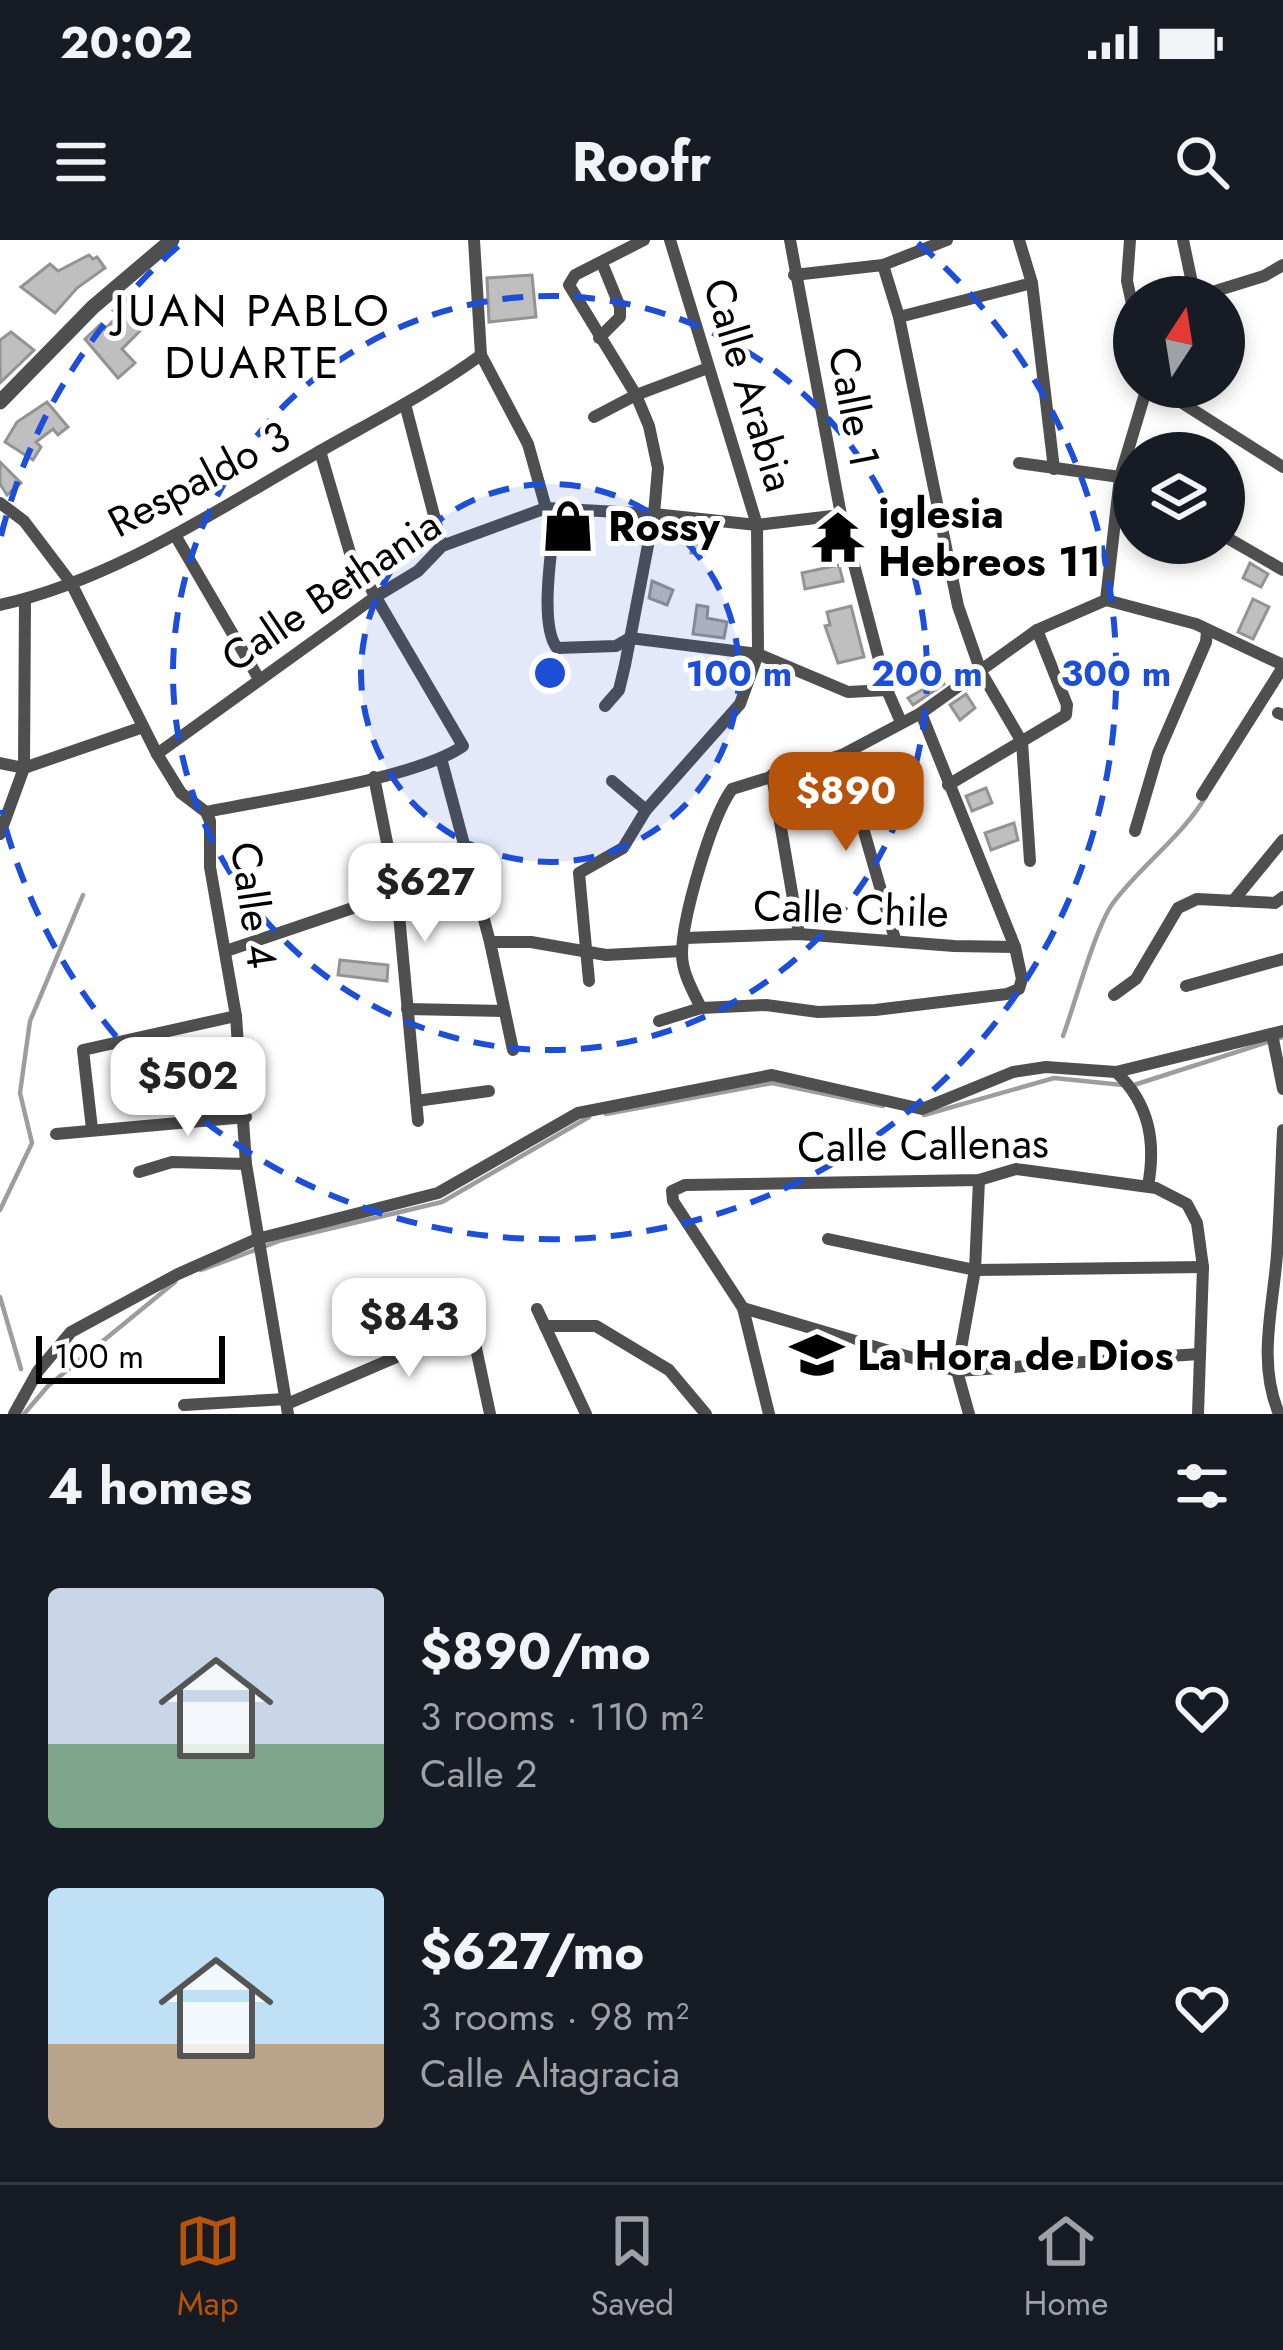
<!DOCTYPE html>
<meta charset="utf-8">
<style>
body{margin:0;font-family:Jost,sans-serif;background:#20242c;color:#f1f3f6;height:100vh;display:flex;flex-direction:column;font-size:45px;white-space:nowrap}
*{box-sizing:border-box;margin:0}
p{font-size:39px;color:#9ea1a6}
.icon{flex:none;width:66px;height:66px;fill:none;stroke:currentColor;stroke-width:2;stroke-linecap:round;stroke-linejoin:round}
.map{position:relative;height:1174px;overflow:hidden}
.side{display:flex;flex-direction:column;background:#171b24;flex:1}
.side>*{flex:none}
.needle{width:78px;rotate:12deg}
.fabs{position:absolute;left:1113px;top:36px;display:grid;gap:24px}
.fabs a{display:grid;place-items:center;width:132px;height:132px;border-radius:50%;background:#171b24;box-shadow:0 6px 18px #0003;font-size:60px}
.scale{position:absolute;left:36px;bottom:30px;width:189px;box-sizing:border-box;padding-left:12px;border:6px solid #000;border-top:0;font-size:33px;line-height:42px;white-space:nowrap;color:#000;-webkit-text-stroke:9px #fff;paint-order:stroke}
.price{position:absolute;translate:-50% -102px;padding:0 27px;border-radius:24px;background:#fff;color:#222;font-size:39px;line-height:78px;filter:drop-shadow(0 3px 6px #0008)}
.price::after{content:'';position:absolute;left:50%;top:72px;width:36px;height:27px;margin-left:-18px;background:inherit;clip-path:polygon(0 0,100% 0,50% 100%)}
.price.active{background:#b45309;color:#fff}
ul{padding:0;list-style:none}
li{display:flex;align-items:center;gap:36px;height:300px;padding:0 48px}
li span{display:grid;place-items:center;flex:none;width:336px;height:240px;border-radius:12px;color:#555}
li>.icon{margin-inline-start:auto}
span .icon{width:144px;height:144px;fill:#fffc;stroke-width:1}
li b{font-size:51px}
h2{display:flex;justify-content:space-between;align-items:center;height:144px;padding:0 48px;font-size:51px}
.status{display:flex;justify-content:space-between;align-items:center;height:84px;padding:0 60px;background:#171b24;direction:ltr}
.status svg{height:33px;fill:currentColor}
header{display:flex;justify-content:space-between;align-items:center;height:156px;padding:0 48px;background:#171b24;font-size:54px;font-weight:700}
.menu{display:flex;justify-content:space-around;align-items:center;height:168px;border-top:3px solid #363941;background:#171b24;font-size:33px;color:#9ea1a6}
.menu a{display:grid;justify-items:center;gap:6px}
.menu .active{color:#b45309}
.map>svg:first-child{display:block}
</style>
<div class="status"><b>20:02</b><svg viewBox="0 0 49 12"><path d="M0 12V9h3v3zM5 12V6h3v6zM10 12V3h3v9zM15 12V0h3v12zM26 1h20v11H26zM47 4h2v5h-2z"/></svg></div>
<header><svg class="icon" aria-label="menu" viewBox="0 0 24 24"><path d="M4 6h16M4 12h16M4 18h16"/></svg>Roofr<svg class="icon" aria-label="search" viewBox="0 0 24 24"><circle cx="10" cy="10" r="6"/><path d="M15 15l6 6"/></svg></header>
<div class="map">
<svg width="1283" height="1174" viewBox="0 0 1283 1174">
<rect width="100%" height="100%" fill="#fff"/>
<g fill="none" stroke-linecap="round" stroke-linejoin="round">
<g stroke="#9d9d9d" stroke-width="4.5">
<path d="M 1063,796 C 1075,764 1095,688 1113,663 C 1141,625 1182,597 1206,556"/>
<polyline points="1134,845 1283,797"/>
<polyline points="606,874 772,843 883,866"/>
<polyline points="924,875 1054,838 1123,845"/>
<polyline points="0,970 32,903 20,853 30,781 83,655"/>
<polyline points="201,1030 282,1000 442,962 589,877"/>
<polyline points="0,1057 21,1129"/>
<polyline points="24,1174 48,1146 175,1042"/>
</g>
</g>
<g fill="#bfbfbf" stroke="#939393" stroke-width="3">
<polygon points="89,15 93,19 97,17 105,28 77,48 55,73 21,47 50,24 58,31"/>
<polygon points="532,35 536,77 489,82 487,38"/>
<polygon points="125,69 143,88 122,109 135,123 118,138 85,99 101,84 105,89"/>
<polygon points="11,92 34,110 0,143 0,100"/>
<polygon points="47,162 68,187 58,195 53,189 36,202 41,207 33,220 5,202 17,182"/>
<polygon points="0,222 21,243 7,255 0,244"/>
<polygon points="694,289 706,290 704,314 691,313"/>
<polygon points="1250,323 1268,334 1261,347 1243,338"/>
<polygon points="839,325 843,341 805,349 802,333"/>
<polygon points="652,341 673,350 667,365 649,358"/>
<polygon points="1253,359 1269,367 1253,399 1238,392"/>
<polygon points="697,365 708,367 707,378 727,382 724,398 693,394"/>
<polygon points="851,366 864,417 838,423 825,386 830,385 827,372"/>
<polygon points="941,439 944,444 913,465 908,458"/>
<polygon points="966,454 975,468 960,480 950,465"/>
<polygon points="986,548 992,563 972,571 966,556"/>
<polygon points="1014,583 1018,600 991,610 985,593"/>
<polygon points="340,720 388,725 387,741 338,735"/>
</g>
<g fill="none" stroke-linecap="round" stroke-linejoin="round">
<g stroke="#4f4f4f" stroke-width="12">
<polyline points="474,0 481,115 528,204 546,268"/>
<polyline points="790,0 841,275 887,450 901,482"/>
<polyline points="1019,0 1032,43 1054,229"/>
<polyline points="1130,0 1127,41 1134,73"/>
<polyline points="1183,0 1195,57"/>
<polyline points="883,25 899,77 958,366 981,432 1022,502 1030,621"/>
<polyline points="794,35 883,25 947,0"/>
<polyline points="1196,57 1264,36 1283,25"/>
<polyline points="899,77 1032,43"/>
<polyline points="599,98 620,77 620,67 602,23"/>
<polyline points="1157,147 1283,227"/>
<polyline points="405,164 442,306"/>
<polyline points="594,177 636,155 708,128"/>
<polyline points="1019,223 1120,237 1134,245"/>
<polyline points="0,263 24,281 71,343 157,514 181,553 206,572 210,581 210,627 236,776 246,924 288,1174"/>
<path d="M 556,269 C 553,301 538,384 557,408 L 616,406 L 630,398 L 758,414 L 848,452 L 887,450"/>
<polyline points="175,295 259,439"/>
<polyline points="1224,296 1283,330"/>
<polyline points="1106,360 1120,237 1147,147"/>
<polyline points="1106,360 1196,384 1283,425"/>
<path d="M 0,365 C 113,340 215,271 315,214 C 371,182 429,153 481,115"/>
<polyline points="605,466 619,450 625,425 654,274 658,228 649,186 636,155 569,45 575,35 644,0"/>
<polyline points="1278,473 1283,475"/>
<polyline points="157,514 375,357 418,331 442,306 546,268 654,274 757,285 841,275"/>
<polyline points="842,515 895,699"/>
<polyline points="441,518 490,702 513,810"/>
<polyline points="0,523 24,528 143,487"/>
<polyline points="772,535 799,694"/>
<polyline points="374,537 397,653 418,881"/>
<polyline points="612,541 646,570"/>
<polyline points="948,545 1066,475 1067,465 1037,390"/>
<polyline points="1202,555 1283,427"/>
<path d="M 206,572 C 268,559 416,539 463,506 L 350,313 L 320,211"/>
<polyline points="1135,591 1158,513 1206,402 1207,391"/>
<polyline points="0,594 24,528 25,360"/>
<polyline points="1233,661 1283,600"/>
<polyline points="685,698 799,694 954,706 1015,707"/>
<polyline points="490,702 531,702 606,715 682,711"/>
<polyline points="226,711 397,653"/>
<polyline points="589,741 579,633 623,608 646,570 740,464 758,414 757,285 670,0"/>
<polyline points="1186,746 1283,719"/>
<polyline points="1114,755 1136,739 1178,668 1197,659 1275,663 1283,657"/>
<path d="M 701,768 C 693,751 682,733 682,714 C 682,678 711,578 732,549 L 842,515 L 921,473 L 1037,390 L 1106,360"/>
<polyline points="407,769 504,771"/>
<polyline points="659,781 701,768 766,765 818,772 875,770 1007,754 1019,749 1022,739 1015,707 921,473"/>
<polyline points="1272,794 1283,849"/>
<path d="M 1116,832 C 1150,864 1156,903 1148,946"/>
<polyline points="416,861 489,851"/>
<polyline points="92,889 83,810 236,776"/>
<polyline points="56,894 246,877"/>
<polyline points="139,932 172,922 246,924"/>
<polyline points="828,999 975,1030 1203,1027"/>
<polyline points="466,1061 490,1174"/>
<polyline points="743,1068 957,1131 1199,1114"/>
<polyline points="537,1069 586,1174"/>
<polyline points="545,1086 596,1086 669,1130 706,1174"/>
<polyline points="287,1164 415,1109 414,1096 386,1057"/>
<polyline points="184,1165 286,1159"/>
<polyline points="14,1174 38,1131 71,1092 178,1034 257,999 438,953 578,873 772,835 922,869 1013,832 1046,827 1116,832 1283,791"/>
<polyline points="769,1174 743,1068 673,961 672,951 685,945 979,940 1016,929 1156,948 1187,964 1197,983 1203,1027 1198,1174"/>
<polyline points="969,1174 957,1131 975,1030 979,940"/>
<path d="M 1279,1174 C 1257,1121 1273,1069 1277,1014 C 1280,973 1281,931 1283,890"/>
</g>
<polyline stroke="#4f4f4f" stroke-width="15" points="0,162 93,67 172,0"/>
</g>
<circle cx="550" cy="433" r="189" fill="#1d4ed8" fill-opacity=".12"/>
<g fill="none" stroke="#1d4ed8" stroke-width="6" stroke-dasharray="21 15">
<circle cx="550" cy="433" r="189"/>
<circle cx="550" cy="433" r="377"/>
<path d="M1 296A566 566 0 0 1 182 3M918 3A566 566 0 1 1 1 570"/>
</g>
<defs>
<g id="shop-bare" transform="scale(4.14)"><path d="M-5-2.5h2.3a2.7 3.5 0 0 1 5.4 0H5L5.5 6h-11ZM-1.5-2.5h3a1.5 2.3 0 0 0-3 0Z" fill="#000" stroke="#fff" stroke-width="2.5" paint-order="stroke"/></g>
<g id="temple-bare" transform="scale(4.14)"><path d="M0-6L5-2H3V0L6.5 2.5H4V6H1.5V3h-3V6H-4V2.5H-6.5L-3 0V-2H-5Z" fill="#000" stroke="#fff" stroke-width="2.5" paint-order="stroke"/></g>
<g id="university-bare" transform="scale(4.14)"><path d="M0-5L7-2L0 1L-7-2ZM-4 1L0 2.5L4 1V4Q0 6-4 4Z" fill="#000" stroke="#fff" stroke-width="2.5" paint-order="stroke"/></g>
</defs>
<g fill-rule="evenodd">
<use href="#shop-bare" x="568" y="286"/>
<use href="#temple-bare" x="838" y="297"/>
<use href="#university-bare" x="817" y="1115"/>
</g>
<g text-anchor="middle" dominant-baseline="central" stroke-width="10" stroke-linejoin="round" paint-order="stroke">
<g font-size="42" fill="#000" stroke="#fff">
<text transform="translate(749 145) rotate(73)">Calle Arabia</text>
<text transform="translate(854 167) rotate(79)">Calle 1</text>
<text transform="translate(199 239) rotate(-28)">Respaldo 3</text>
<text transform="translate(331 351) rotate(-34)">Calle Bethania</text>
<text transform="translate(254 665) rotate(82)">Calle 4</text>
<text transform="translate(851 669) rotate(2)">Calle Chile</text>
<text transform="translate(923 905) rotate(-1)">Calle Callenas</text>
</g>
<g font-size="42" font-weight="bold" fill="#000" stroke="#fff" text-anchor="start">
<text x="878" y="273">iglesia<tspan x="878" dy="48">Hebreos 11</tspan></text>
<text x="608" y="286">Rossy</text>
<text x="857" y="1115">La Hora de Dios</text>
</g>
<g font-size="45" letter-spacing="3" fill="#000" stroke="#fff">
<text x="253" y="70">JUAN PABLO<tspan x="253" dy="52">DUARTE</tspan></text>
</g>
</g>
<circle cx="550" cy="433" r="18" fill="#1d4ed8" stroke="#fff" stroke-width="6"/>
<g font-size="36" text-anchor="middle" font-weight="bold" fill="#1d4ed8" stroke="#fff" stroke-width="10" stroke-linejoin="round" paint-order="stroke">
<text x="739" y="446">100 m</text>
<text x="927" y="446">200 m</text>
<text x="1116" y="446">300 m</text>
</g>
</svg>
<div class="fabs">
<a><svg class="needle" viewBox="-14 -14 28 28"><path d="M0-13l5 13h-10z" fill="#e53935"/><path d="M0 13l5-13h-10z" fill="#9ea1a6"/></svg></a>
<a><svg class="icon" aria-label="layers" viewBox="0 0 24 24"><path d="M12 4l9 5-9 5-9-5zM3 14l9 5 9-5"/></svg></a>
</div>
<div class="scale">100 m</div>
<b class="price active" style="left:846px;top:614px">$890</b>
<b class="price" style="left:425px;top:705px">$627</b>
<b class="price" style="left:188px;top:899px">$502</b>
<b class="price" style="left:409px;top:1140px">$843</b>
</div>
<section class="side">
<h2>4 homes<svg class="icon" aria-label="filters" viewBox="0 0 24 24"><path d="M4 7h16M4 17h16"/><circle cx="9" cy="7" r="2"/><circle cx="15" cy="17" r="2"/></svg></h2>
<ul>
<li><span style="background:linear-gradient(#c9d6e8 65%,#7fa58c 0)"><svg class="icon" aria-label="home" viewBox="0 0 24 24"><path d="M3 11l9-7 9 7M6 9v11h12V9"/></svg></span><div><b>$890/mo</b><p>3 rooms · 110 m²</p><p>Calle 2</p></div><svg class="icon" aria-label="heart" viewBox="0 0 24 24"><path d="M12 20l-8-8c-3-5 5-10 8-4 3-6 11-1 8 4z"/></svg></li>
<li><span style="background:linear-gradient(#bfe0f5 65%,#b9a48a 0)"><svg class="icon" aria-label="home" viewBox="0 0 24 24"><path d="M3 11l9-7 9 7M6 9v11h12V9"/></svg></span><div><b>$627/mo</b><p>3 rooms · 98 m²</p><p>Calle Altagracia</p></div><svg class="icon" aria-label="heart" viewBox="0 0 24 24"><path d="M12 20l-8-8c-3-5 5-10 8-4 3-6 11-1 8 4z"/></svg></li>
</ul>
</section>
<nav class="menu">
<a class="active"><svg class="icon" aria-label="map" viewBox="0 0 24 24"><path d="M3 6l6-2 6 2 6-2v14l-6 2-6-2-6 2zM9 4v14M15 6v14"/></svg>Map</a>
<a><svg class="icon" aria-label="saved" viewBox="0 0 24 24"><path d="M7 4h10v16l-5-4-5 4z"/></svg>Saved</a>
<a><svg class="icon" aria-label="home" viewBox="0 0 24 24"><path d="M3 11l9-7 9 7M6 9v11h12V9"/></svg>Home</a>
</nav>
